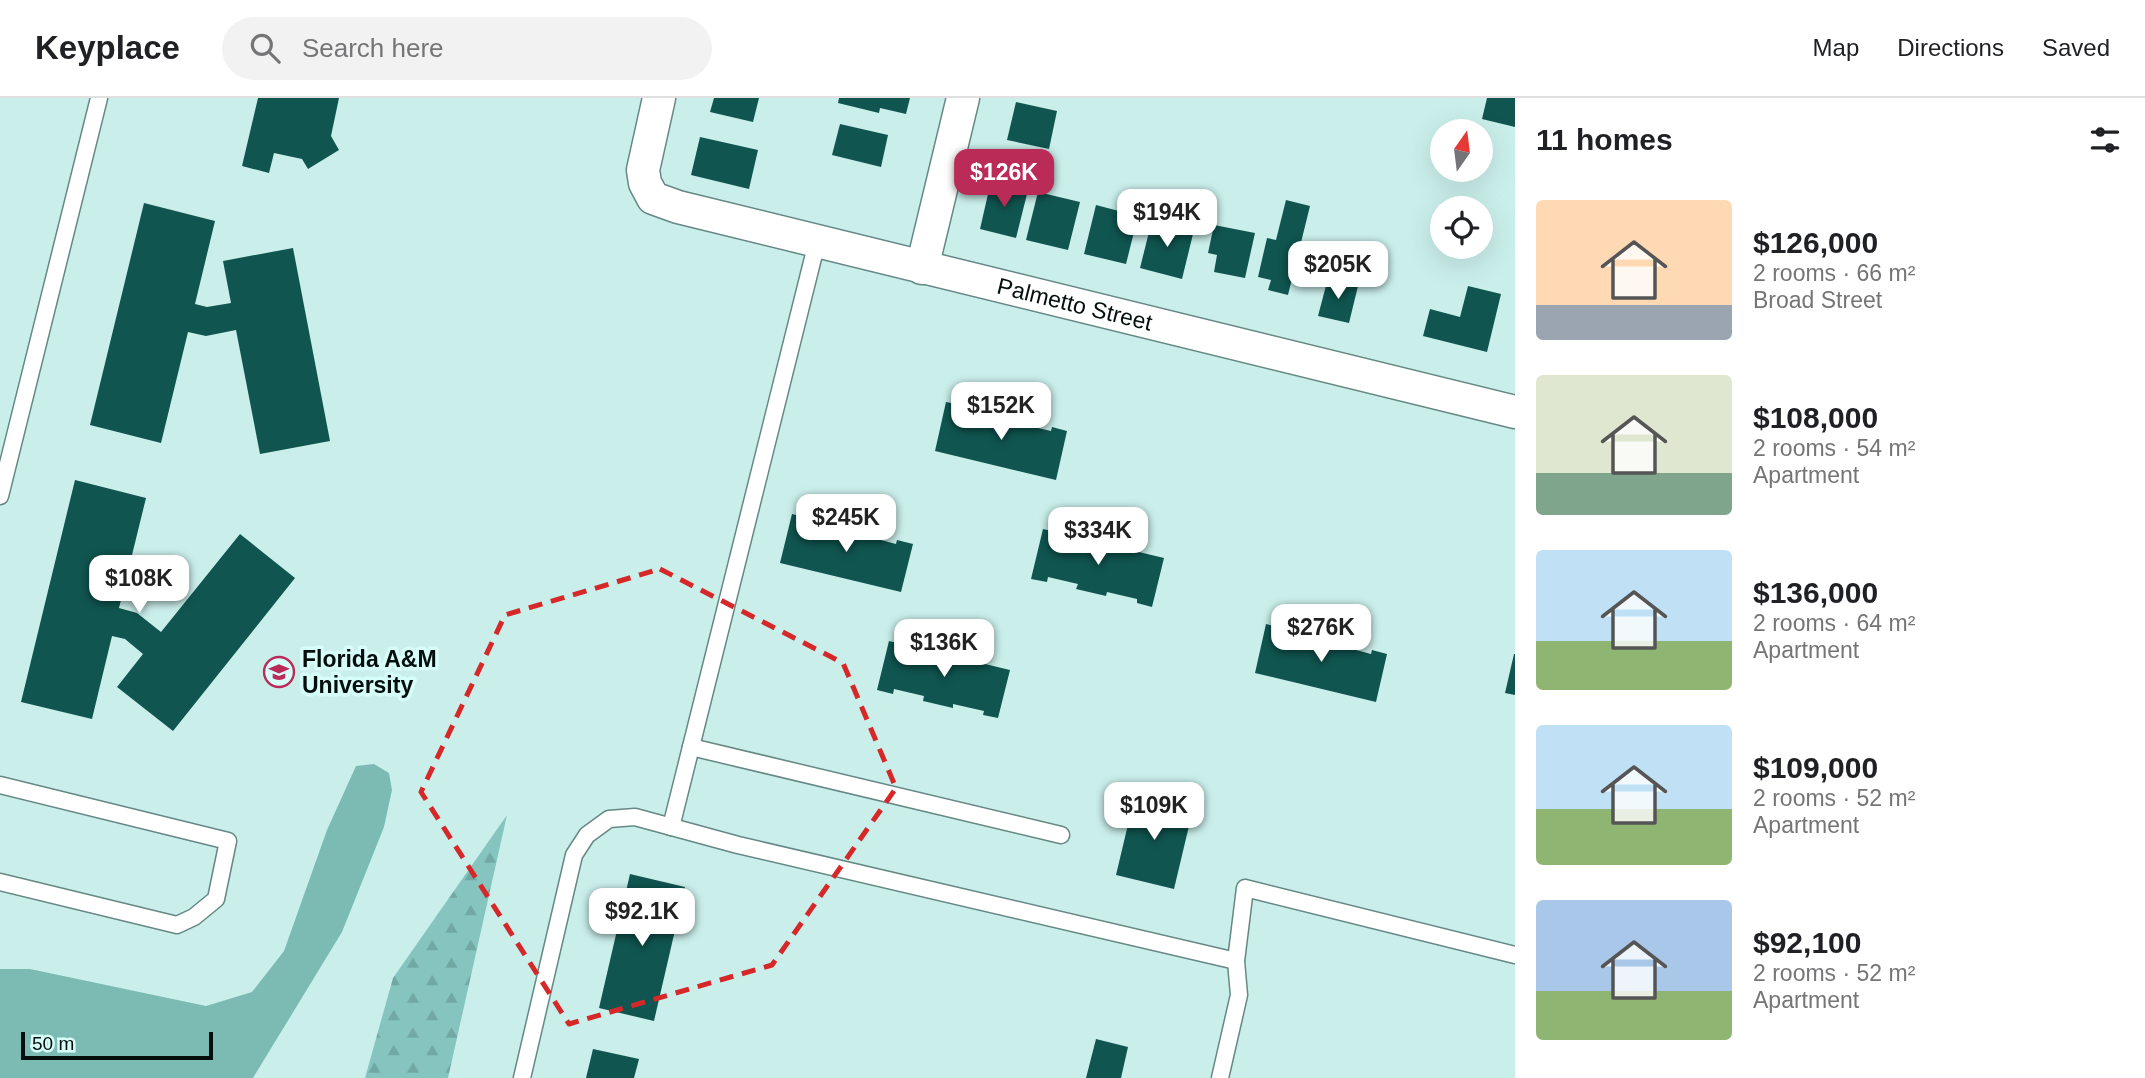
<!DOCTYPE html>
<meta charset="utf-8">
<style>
body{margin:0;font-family:Helvetica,sans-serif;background:#f2f2f2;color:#202124;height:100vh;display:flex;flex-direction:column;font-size:26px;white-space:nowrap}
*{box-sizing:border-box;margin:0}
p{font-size:23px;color:#757577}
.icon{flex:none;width:38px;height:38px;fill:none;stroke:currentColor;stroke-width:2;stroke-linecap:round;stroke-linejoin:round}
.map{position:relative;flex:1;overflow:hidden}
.sheet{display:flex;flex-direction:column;background:#fff;width:630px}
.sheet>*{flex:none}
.needle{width:46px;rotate:14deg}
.fabs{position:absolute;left:1430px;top:21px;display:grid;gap:14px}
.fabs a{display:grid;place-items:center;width:63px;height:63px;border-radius:50%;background:#fff;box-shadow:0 7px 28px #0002;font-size:35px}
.scale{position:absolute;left:21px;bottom:18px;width:192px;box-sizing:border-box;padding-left:7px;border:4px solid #030e0d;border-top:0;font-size:19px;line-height:24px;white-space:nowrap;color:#030e0d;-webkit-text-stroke:5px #d7fdf8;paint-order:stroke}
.price{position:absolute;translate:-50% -60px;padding:0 16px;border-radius:14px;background:#fff;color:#222;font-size:23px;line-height:46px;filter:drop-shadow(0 2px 4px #0008)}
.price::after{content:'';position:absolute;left:50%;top:42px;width:21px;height:16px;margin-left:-10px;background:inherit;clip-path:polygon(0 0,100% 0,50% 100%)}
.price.on{background:#ba2b58;color:#fff}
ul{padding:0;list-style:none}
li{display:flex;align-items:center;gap:21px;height:175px;padding:0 21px}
li span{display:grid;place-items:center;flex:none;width:196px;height:140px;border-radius:7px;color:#555}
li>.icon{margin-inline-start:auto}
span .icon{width:84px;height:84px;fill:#fffc;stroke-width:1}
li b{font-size:30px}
h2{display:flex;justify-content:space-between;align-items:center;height:84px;padding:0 21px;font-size:30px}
header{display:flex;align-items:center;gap:42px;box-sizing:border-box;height:98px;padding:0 35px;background:#fff;border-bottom:2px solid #e0e0e0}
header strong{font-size:33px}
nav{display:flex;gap:38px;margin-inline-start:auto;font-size:24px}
.search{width:490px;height:63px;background:#f2f2f2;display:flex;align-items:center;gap:18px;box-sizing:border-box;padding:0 24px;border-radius:38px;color:#757577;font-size:26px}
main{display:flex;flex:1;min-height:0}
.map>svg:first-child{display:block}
</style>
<header>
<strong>Keyplace</strong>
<div class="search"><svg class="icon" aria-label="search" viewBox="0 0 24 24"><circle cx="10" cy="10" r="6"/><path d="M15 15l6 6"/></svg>Search here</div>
<nav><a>Map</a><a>Directions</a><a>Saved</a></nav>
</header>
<main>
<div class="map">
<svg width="1515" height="980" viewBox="0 0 1515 980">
<defs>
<pattern id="forest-firs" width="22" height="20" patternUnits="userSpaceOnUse" patternTransform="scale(1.75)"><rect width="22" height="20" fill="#86c5bf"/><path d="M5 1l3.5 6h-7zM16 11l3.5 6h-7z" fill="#72a8a3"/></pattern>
</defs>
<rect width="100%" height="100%" fill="#caefeb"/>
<polygon fill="url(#forest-firs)" points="507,717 448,980 365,980 393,880"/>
<polygon fill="#7cbbb4" points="374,666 389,675 392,692 384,729 342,834 253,980 0,980 0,871 30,871 206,908 252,894 284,853 327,732 356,668"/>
<g fill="#105550">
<polygon points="258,0 339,0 331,38 339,52 308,71 302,61 274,55 269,75 242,68"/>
<polygon points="714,0 759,0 753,24 710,14"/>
<polygon points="839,0 910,0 906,16 880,10 879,15 838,5"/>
<polygon points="1487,0 1515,0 1515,29 1482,21"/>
<polygon points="1016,4 1057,13 1049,51 1007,42"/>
<polygon points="840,26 888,37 881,69 832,57"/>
<polygon points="700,39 758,52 749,91 691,77"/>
<polygon points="991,83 1028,92 1016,140 980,131"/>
<polygon points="1038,94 1080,104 1068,152 1026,142"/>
<polygon points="1286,102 1310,108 1288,197 1268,192 1271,182 1258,179 1267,140 1276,142"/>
<polygon points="144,105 215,123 195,206 207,209 231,205 223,163 293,150 330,343 260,356 236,232 206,238 188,234 161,345 90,327"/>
<polygon points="1096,107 1138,118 1126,166 1084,156"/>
<polygon points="1152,122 1194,132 1182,181 1140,170"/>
<polygon points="1214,127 1255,135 1245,180 1214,174 1217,157 1208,155"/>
<polygon points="1328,180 1358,188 1349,225 1318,218"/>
<polygon points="1468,188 1501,196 1487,254 1423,238 1430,211 1460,219"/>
<polygon points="946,304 962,307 961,312 991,319 992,315 1022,322 1021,326 1051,333 1052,329 1067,333 1056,382 935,353"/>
<polygon points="75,382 146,400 119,510 137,515 161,534 240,436 295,480 173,633 117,589 143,556 125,541 112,538 92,621 21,604"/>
<polygon points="792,416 808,420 806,425 836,432 837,427 867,434 866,438 896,446 897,442 913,446 901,494 780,465"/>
<polygon points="1043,431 1164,460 1152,509 1137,505 1137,501 1107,494 1106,498 1076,491 1078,486 1048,479 1047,484 1031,481"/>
<polygon points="1266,526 1282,530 1281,535 1311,542 1312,537 1342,544 1341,548 1371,556 1372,552 1387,556 1376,604 1255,575"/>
<polygon points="889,543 1010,572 998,620 983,617 984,613 953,606 953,610 923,603 924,598 894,591 893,596 877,592"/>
<polygon points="1514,556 1515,556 1515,597 1505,595"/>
<polygon points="1135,697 1193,711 1174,791 1116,777"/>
<polygon points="630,776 685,789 654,923 599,910"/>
<polygon points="1096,941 1128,949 1121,980 1086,980"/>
<polygon points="593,951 639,961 634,980 586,980"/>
</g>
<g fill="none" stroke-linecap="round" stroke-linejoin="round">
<g stroke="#658884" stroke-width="19">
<g id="service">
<polyline points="0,398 99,0"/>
<polyline points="691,649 1061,737"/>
<polyline points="0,687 228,743 216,801 194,819 177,827 0,784"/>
<polyline points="671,729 817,144"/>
<polyline points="522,980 574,757 587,737 609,721 635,719 738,747 1236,863"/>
<polyline points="1220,980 1239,897 1236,863 1245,790 1515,857"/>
</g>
</g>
<g stroke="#658884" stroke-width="35">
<g id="minor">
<path id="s1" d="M 659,0 L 643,72 L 645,85 L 653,100 L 678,109 L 1515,314"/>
<polyline points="922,170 963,0"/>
</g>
</g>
<use href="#service" stroke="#fff" stroke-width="16"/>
<use href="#minor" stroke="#fff" stroke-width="32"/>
</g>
<path fill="none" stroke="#d62828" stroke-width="5" stroke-dasharray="14 9" stroke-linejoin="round" d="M 660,471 L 843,565 L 896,690 L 772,867 L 569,926 L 421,694 L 505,517 Z"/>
<defs>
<g id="university-ring" transform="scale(1.575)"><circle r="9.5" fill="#d7fdf8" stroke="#ba2b58" stroke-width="1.5"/><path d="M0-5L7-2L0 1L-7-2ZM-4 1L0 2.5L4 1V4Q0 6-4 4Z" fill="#ba2b58"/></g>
</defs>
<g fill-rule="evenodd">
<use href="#university-ring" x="279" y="574"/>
</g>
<g text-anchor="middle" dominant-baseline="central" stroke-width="7" stroke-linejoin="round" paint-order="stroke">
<g font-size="23" fill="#030e0d" stroke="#d7fdf8">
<text stroke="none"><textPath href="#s1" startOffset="539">Palmetto Street</textPath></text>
</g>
<g font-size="23" font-weight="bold" fill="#030e0d" stroke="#d7fdf8" text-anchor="start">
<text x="302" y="561">Florida A&amp;M<tspan x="302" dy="26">University</tspan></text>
</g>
</g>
</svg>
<div class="fabs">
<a><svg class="needle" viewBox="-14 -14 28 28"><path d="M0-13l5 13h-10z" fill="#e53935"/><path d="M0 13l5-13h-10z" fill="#757577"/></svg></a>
<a><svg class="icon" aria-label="locate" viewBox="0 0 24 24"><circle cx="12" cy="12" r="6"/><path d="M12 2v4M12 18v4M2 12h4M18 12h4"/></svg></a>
</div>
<div class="scale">50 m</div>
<b class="price on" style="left:1004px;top:111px">$126K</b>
<b class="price" style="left:1167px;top:151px">$194K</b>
<b class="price" style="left:1338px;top:203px">$205K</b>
<b class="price" style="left:1001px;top:344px">$152K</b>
<b class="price" style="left:846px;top:456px">$245K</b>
<b class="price" style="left:1098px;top:469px">$334K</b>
<b class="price" style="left:139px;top:517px">$108K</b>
<b class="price" style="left:1321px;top:566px">$276K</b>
<b class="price" style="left:944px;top:581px">$136K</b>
<b class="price" style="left:1154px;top:744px">$109K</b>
<b class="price" style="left:642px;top:850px">$92.1K</b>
</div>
<section class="sheet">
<h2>11 homes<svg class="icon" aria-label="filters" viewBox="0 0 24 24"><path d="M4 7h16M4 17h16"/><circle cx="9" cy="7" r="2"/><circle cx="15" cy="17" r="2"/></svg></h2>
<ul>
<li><span style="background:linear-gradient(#ffd9b3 75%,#9aa5b1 0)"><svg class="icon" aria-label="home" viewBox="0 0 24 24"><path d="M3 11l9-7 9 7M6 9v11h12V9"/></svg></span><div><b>$126,000</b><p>2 rooms · 66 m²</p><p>Broad Street</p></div></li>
<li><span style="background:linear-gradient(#dfe7d0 70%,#7fa58c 0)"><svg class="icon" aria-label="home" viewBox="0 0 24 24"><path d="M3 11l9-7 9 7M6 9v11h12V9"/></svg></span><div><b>$108,000</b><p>2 rooms · 54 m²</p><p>Apartment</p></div></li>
<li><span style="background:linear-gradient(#bfe0f5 65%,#8fb573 0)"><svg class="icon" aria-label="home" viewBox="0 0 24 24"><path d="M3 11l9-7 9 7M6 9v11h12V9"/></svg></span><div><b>$136,000</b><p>2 rooms · 64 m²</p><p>Apartment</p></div></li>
<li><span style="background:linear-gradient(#bfe0f5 60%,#8fb573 0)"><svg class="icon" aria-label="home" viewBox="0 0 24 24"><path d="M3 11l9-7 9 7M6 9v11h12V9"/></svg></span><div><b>$109,000</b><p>2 rooms · 52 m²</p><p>Apartment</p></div></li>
<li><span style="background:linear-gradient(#a9c7e8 65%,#8fb573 0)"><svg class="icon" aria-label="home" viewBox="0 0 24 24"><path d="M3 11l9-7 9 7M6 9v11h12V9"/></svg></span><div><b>$92,100</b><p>2 rooms · 52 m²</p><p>Apartment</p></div></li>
</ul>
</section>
</main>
